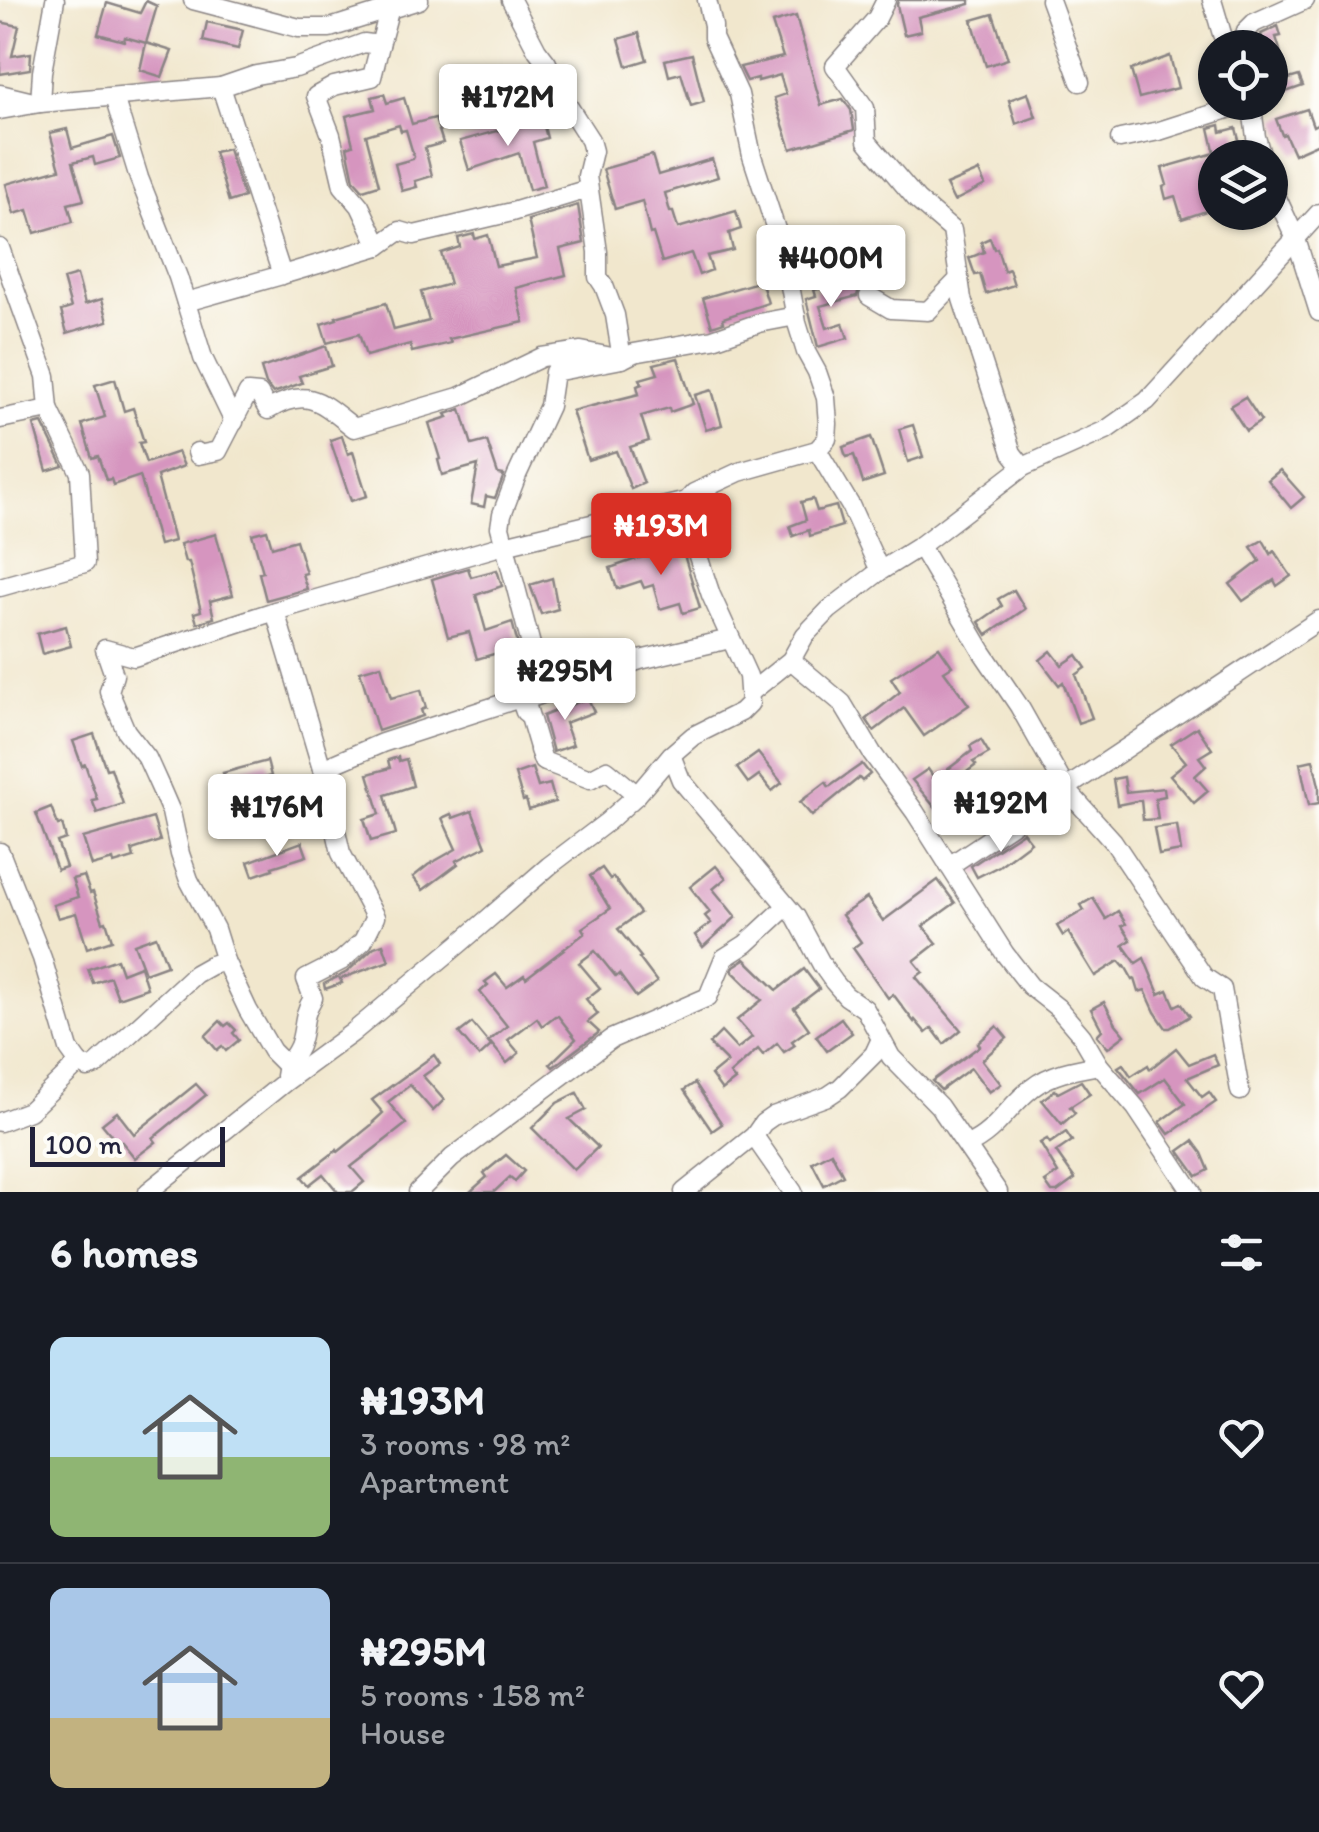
<!DOCTYPE html>
<meta charset="utf-8">
<style>
body{margin:0;font-family:Itim,sans-serif;background:#242831;color:#f1f3f6;height:100vh;display:flex;flex-direction:column;font-size:38px;white-space:nowrap}
*{box-sizing:border-box;margin:0}
p{font-size:32px;color:#9ea1a6}
.icon{flex:none;width:55px;height:55px;fill:none;stroke:currentColor;stroke-width:2;stroke-linecap:round;stroke-linejoin:round}
.map{position:relative;height:1192px;overflow:hidden}
.panel{display:flex;flex-direction:column;background:#171b24;flex:1}
.panel>*{flex:none}
.buttons{position:absolute;left:1198px;top:30px;display:grid;gap:20px}
.buttons a{display:grid;place-items:center;width:90px;height:90px;border-radius:50%;background:#171b24;box-shadow:0 2px 8px #0004;font-size:50px}
.scale{position:absolute;left:30px;bottom:25px;width:195px;box-sizing:border-box;padding-left:10px;border:5px solid #22223b;border-top:0;font-size:28px;line-height:35px;white-space:nowrap;color:#22223b;-webkit-text-stroke:8px #fdfcf7;paint-order:stroke}
.price{position:absolute;translate:-50% -85px;padding:0 22px;border-radius:10px;background:#fff;color:#222;font-size:32px;line-height:65px;filter:drop-shadow(0 2px 5px #0008)}
.price::after{content:'';position:absolute;left:50%;top:60px;width:30px;height:22px;margin-left:-15px;background:inherit;clip-path:polygon(0 0,100% 0,50% 100%)}
.price.on{background:#d93025;color:#fff}
ul{padding:0;list-style:none}
li{display:flex;align-items:center;gap:30px;height:250px;padding:0 50px}
li+li{border-top:2px solid #363941}
li span{display:grid;place-items:center;flex:none;width:280px;height:200px;border-radius:15px;color:#555}
li>.icon{margin-inline-start:auto}
span .icon{width:120px;height:120px;fill:#fffc;stroke-width:1}
li b{font-size:42px}
h2{display:flex;justify-content:space-between;align-items:center;height:120px;padding:0 50px;font-size:42px}
.map>svg:first-child{display:block}
</style>
<div class="map">
<svg width="1319" height="1192" viewBox="0 0 1319 1192">
<rect width="100%" height="100%" fill="#fdfcf7"/>
<filter id="ink" filterUnits="userSpaceOnUse"><feTurbulence type="fractalNoise" baseFrequency=".01" numOctaves="2"/><feDisplacementMap in="SourceGraphic" scale="20" xChannelSelector="R" yChannelSelector="G"/><feConvolveMatrix kernelMatrix="1 2 1 2 8 2 1 2 1" color-interpolation-filters="sRGB"/></filter>
<filter id="wash" filterUnits="userSpaceOnUse"><feTurbulence type="fractalNoise" baseFrequency=".0048" numOctaves="4" result="noise"/><feDisplacementMap in="SourceGraphic" scale="40" xChannelSelector="R" yChannelSelector="G"/><feGaussianBlur stdDeviation="2.25" result="paint"/><feColorMatrix in="noise" values="0 0 0 0 0 0 0 0 0 0 0 0 0 0 0 0 0 1.4 0 .05"/><feComposite in="paint" operator="in"/></filter>
<g filter="url(#wash)">
<rect width="100%" height="100%" fill="#f1e7cd"/>
<g id="blocks">
<g fill="#d695bf">
<polygon points="898,0 970,0 970,4 918,17 921,31 904,35 897,5"/>
<polygon points="146,1 157,6 146,43 125,37 124,41 98,34 107,3 140,13"/>
<polygon points="993,14 1008,59 986,66 972,20"/>
<polygon points="796,16 821,105 843,99 851,110 854,130 791,149 774,98 786,94 780,75 758,81 758,78 747,81 740,67 783,57 772,23"/>
<polygon points="0,22 19,26 12,56 31,53 30,69 0,74"/>
<polygon points="207,22 243,30 238,49 203,41"/>
<polygon points="1278,26 1281,36 1276,37 1289,79 1299,76 1303,86 1280,94 1279,89 1270,91 1270,48 1265,48 1261,34"/>
<polygon points="639,33 647,60 627,66 619,39"/>
<polygon points="146,43 172,51 162,77 140,70"/>
<polygon points="692,54 704,102 691,106 681,73 669,76 665,60"/>
<polygon points="1170,56 1178,88 1139,98 1131,70"/>
<polygon points="1028,93 1036,117 1016,124 1009,100"/>
<polygon points="384,94 387,103 404,98 412,124 435,118 443,143 425,148 432,176 415,181 417,187 402,191 395,164 413,159 414,157 406,130 401,131 399,125 366,135 379,185 363,190 354,180 347,147 353,145 346,116 375,109 372,97"/>
<polygon points="1307,109 1313,126 1319,123 1319,143 1294,154 1285,134 1282,135 1276,119"/>
<polygon points="542,119 547,138 533,142 544,186 529,190 519,153 469,170 460,141"/>
<polygon points="1220,125 1221,132 1236,128 1240,144 1245,143 1249,158 1216,158 1209,128"/>
<polygon points="67,129 72,148 113,136 120,158 95,165 93,157 73,162 84,200 68,204 73,222 35,233 28,210 14,214 6,184 60,169 50,133"/>
<polygon points="228,149 244,197 229,202 214,152"/>
<polygon points="1215,153 1215,208 1182,219 1175,196 1166,199 1163,187 1167,185 1162,168"/>
<polygon points="652,155 658,175 712,159 718,177 665,193 670,212 673,212 678,228 736,211 741,229 729,233 733,250 707,256 712,270 699,275 691,253 662,262 653,233 650,234 642,201 615,209 603,169"/>
<polygon points="979,171 985,185 954,201 946,185"/>
<polygon points="578,205 584,243 560,249 566,275 516,288 524,322 449,339 451,343 412,352 410,344 366,356 359,334 327,343 321,324 337,319 336,317 386,303 394,330 429,321 421,292 450,284 441,253 460,247 458,238 474,234 475,239 488,235 496,266 537,258 528,220"/>
<polygon points="886,236 890,250 884,252 890,279 877,282 866,241"/>
<polygon points="990,238 994,249 997,248 1004,271 1009,269 1014,285 986,294 980,274 975,275 969,258 984,252 981,242"/>
<polygon points="77,275 85,304 102,299 108,321 67,333 61,311 71,308 63,279"/>
<polygon points="865,277 867,284 859,289 857,296 820,306 827,328 843,323 848,338 818,347 806,299 816,296 814,290"/>
<polygon points="761,281 768,303 723,318 724,322 712,326 703,298"/>
<polygon points="326,346 332,366 299,376 302,383 273,393 266,384 261,368"/>
<polygon points="678,358 693,404 670,412 669,408 641,416 649,441 630,447 644,483 631,489 616,451 588,460 572,411 639,394 637,386 642,384 640,379 658,374 654,364"/>
<polygon points="115,379 124,411 133,408 144,442 139,443 146,463 178,452 184,466 157,476 174,541 159,545 140,476 113,485 111,479 106,480 98,456 92,458 82,424 105,417 95,385"/>
<polygon points="712,390 722,425 706,430 695,395"/>
<polygon points="1245,397 1261,421 1246,431 1230,406"/>
<polygon points="461,409 472,445 487,441 498,474 504,475 495,498 486,496 484,507 471,504 478,465 442,475 438,460 440,459 429,423 448,417 446,414"/>
<polygon points="42,423 63,466 47,471 34,425"/>
<polygon points="913,425 923,457 908,462 899,429"/>
<polygon points="342,436 348,454 353,452 367,496 351,501 330,440"/>
<polygon points="871,437 884,476 863,483 854,455 846,457 843,447"/>
<polygon points="1280,470 1304,497 1291,508 1268,480"/>
<polygon points="813,499 817,511 836,506 842,526 810,536 809,530 793,536 790,526 806,520 801,502"/>
<polygon points="267,530 272,547 296,540 306,573 302,574 307,589 266,600 259,573 263,572 252,534"/>
<polygon points="216,534 233,595 210,601 214,618 197,623 194,613 201,611 189,562 185,562 180,544"/>
<polygon points="1263,540 1271,554 1274,551 1291,576 1277,586 1274,580 1243,601 1230,584 1260,561 1251,547"/>
<polygon points="677,545 681,545 700,608 683,613 680,603 660,609 653,585 644,588 641,581 617,589 610,568"/>
<polygon points="468,568 471,577 497,570 502,586 476,595 486,631 512,622 521,656 517,657 514,648 477,659 469,632 448,637 432,579"/>
<polygon points="552,578 558,609 541,614 530,585"/>
<polygon points="1014,590 1025,609 987,635 979,622 1002,606 998,599"/>
<polygon points="66,626 71,646 42,654 37,634"/>
<polygon points="939,647 952,666 944,671 969,705 924,736 904,708 874,731 866,719 900,692 891,678"/>
<polygon points="1051,651 1062,665 1077,655 1086,668 1076,675 1092,718 1078,723 1063,682 1059,685 1040,660"/>
<polygon points="381,665 391,698 421,690 426,708 421,710 423,716 378,731 360,671"/>
<polygon points="588,698 594,712 565,723 573,745 553,752 543,716"/>
<polygon points="1197,727 1212,749 1199,757 1206,766 1195,776 1208,791 1194,803 1170,775 1186,762 1171,744"/>
<polygon points="94,734 106,769 111,768 123,804 97,813 92,800 97,799 85,764 82,766 73,741"/>
<polygon points="981,740 989,753 973,762 976,765 948,786 961,801 943,817 912,780 928,769 935,779 972,751 970,746"/>
<polygon points="758,753 782,783 772,791 759,775 748,783 737,768"/>
<polygon points="398,757 399,761 406,759 413,786 385,795 396,834 371,841 364,819 380,814 368,774 390,768 388,760"/>
<polygon points="1313,760 1319,786 1319,803 1309,805 1300,763"/>
<polygon points="267,761 271,776 227,788 223,773"/>
<polygon points="862,764 870,774 862,781 859,778 812,816 800,802 826,782 829,787"/>
<polygon points="532,768 538,787 550,784 555,802 529,810 526,800 523,801 515,774"/>
<polygon points="1124,777 1126,792 1164,788 1165,796 1155,798 1158,819 1143,820 1141,800 1117,805 1113,779"/>
<polygon points="280,796 286,816 262,822 256,802"/>
<polygon points="51,807 58,825 62,824 66,839 57,842 66,867 57,870 36,813"/>
<polygon points="472,811 486,846 456,861 458,864 423,890 413,877 428,865 456,849 442,818 451,814 453,818"/>
<polygon points="153,818 160,841 132,850 134,858 114,864 113,860 92,866 83,838"/>
<polygon points="1177,825 1181,851 1159,855 1154,828"/>
<polygon points="1023,832 1031,842 999,866 977,877 971,866"/>
<polygon points="302,842 307,856 272,867 273,869 253,876 248,862"/>
<polygon points="716,866 726,878 713,889 736,917 703,947 695,935 711,923 705,916 710,912 690,887"/>
<polygon points="602,868 610,879 613,877 640,913 618,929 641,957 639,958 657,982 636,997 619,974 616,977 595,951 579,963 600,988 586,999 598,1014 588,1022 599,1032 597,1034 553,1067 550,1064 576,1039 558,1016 555,1016 542,1026 537,1018 508,1040 519,1053 507,1063 489,1041 507,1026 480,992 488,985 485,982 496,974 507,987 524,975 526,978 585,933 582,928 610,909 590,876"/>
<polygon points="84,876 90,893 93,892 103,922 106,921 112,940 87,948 76,913 58,918 53,905 78,897 72,879"/>
<polygon points="938,880 955,903 923,926 937,943 914,961 923,972 916,977 961,1030 944,1044 932,1028 926,1033 915,1020 914,1022 893,994 888,998 853,948 861,942 842,915 867,898 883,921"/>
<polygon points="1093,898 1106,919 1118,911 1126,924 1122,926 1131,940 1123,945 1136,963 1144,958 1159,994 1168,990 1175,1006 1181,1003 1190,1016 1170,1028 1166,1028 1155,1012 1145,990 1139,992 1135,979 1133,980 1125,966 1124,967 1119,961 1095,976 1068,932 1063,936 1057,926 1084,910 1081,905"/>
<polygon points="156,936 167,965 145,973 134,944"/>
<polygon points="383,944 389,961 340,979 342,983 325,989 324,984 347,972 374,947"/>
<polygon points="117,959 122,973 140,966 147,988 118,998 110,977 93,983 88,969"/>
<polygon points="745,959 777,990 804,969 819,989 794,1008 809,1029 792,1041 795,1045 784,1052 777,1043 763,1055 758,1049 730,1074 735,1080 722,1090 711,1075 727,1062 709,1044 721,1032 737,1049 752,1037 737,1020 762,1000 732,971 734,966"/>
<polygon points="1104,1002 1116,1024 1125,1035 1108,1048 1097,1035 1102,1030 1091,1009"/>
<polygon points="841,1018 852,1033 827,1051 816,1036"/>
<polygon points="220,1021 225,1026 229,1023 236,1030 233,1033 239,1040 226,1051 222,1046 217,1050 205,1036"/>
<polygon points="472,1023 491,1046 479,1057 459,1033"/>
<polygon points="997,1026 1007,1038 982,1060 1001,1084 989,1092 971,1068 941,1090 932,1081 980,1046 978,1043"/>
<polygon points="1176,1048 1189,1064 1213,1054 1218,1065 1187,1078 1202,1097 1209,1092 1216,1102 1169,1134 1160,1122 1185,1104 1165,1078 1140,1094 1118,1067 1123,1064 1131,1076 1148,1065 1150,1069"/>
<polygon points="434,1055 440,1064 423,1076 444,1100 433,1111 410,1085 388,1102 406,1124 351,1167 364,1182 352,1192 338,1192 323,1174 309,1185 302,1177 337,1150 338,1152 374,1123 373,1122 383,1113 372,1100"/>
<polygon points="1081,1081 1090,1094 1070,1107 1075,1113 1062,1124 1042,1100 1055,1090 1058,1093"/>
<polygon points="695,1083 722,1124 712,1131 684,1090"/>
<polygon points="196,1084 206,1095 153,1138 156,1142 135,1158 121,1141 118,1143 102,1124 117,1112 134,1134"/>
<polygon points="577,1093 586,1110 569,1119 598,1147 574,1170 532,1128 557,1103"/>
<polygon points="1066,1132 1072,1141 1056,1152 1075,1179 1057,1192 1052,1192 1045,1182 1058,1173 1040,1143 1047,1139 1050,1143"/>
<polygon points="1193,1141 1202,1153 1209,1170 1197,1176 1179,1151"/>
<polygon points="831,1152 843,1175 824,1185 812,1162"/>
<polygon points="506,1155 524,1171 515,1181 510,1177 494,1192 470,1192 487,1177 484,1173"/>
</g>
</g>
</g>
<g filter="url(#ink)">
<use href="#blocks" fill-opacity="0" stroke="#8a8484" stroke-width="2.5"/>
<g fill="none" stroke-linecap="round" stroke-linejoin="round">
<g stroke="#8a8484" stroke-width="21">
<g id="minor">
<polyline points="193,0 299,28 330,28 419,0"/>
<polyline points="511,0 537,50 547,63 561,95 590,140 593,151 587,176 598,252 598,277 604,286 615,315 622,359 554,372 549,406 517,475 502,514 500,527 536,664 525,700 543,761"/>
<polyline points="886,0 877,18 835,66 865,108 867,141 917,200 952,230 962,299 1012,453 1023,467"/>
<polyline points="1050,0 1080,82"/>
<polyline points="1212,0 1222,34 1229,48"/>
<polyline points="380,45 372,77 334,86 316,96 331,135 343,186 360,206 379,246 400,231 414,235 512,212 588,189"/>
<polyline points="1242,48 1246,31 1254,23 1305,0"/>
<polyline points="0,94 29,101"/>
<polyline points="114,97 139,178 178,277 203,358 234,422"/>
<polyline points="1251,102 1256,137 1262,158"/>
<polyline points="40,103 42,72 55,0"/>
<polyline points="0,110 40,103 221,87"/>
<polyline points="1120,139 1159,131 1250,102"/>
<polyline points="1270,183 1296,239 1319,312"/>
<polyline points="379,246 282,275 221,87 256,75 296,68 364,43 380,45 389,11"/>
<polyline points="0,248 46,376 49,409 0,419"/>
<polyline points="869,296 891,309 928,311 959,279"/>
<polyline points="186,302 282,275"/>
<polyline points="817,450 850,505 880,571"/>
<path d="M 197,452 L 198,455 L 218,451 L 248,393 L 259,394 L 268,410 C 308,386 321,402 354,428 L 459,397 L 542,357 L 581,351 L 622,359 L 634,353 L 713,339 L 759,323 L 796,316"/>
<polyline points="920,546 983,653 1019,706 1066,789 1113,841 1204,977 1222,989 1240,1091"/>
<polyline points="0,587 85,563 80,473 49,409"/>
<polyline points="275,611 504,545 687,501"/>
<polyline points="791,660 842,703 872,753 915,812 1005,954 1030,986 1058,1008 1082,1036 1099,1065 1136,1108 1192,1192"/>
<polyline points="751,692 791,660 805,635 829,610 880,571 920,546 1023,467 1106,430 1147,401 1319,213"/>
<polyline points="525,700 640,660 730,639"/>
<polyline points="539,750 543,761 590,779 607,770 637,795"/>
<polyline points="671,755 681,780 796,917 822,965 834,982 846,996 865,1009 891,1057 939,1106 998,1192"/>
<polyline points="0,852 42,958 69,1049 79,1063 29,1111 0,1122"/>
<polyline points="949,866 1319,620"/>
<polyline points="79,1063 88,1068 96,1065 195,974 211,965 225,961"/>
<polyline points="286,1065 272,1051 248,1010 225,961 215,929 189,880 180,854 171,812 161,789 147,758 126,731 109,691 114,675 105,649 134,657 275,611 322,769"/>
<path d="M 285,1076 C 286,1063 294,1058 299,1046 C 306,1028 301,1018 313,998 L 306,979 L 341,961 L 363,941 L 375,917 L 341,853 L 322,769 L 382,743 L 520,698 L 525,712"/>
<polyline points="754,1136 793,1192"/>
<path d="M 967,1145 C 996,1133 1008,1106 1032,1088 C 1051,1073 1076,1069 1099,1065"/>
<polyline points="148,1192 285,1082 352,1033 459,944 549,866 607,822 637,795 671,755 693,736 741,712 750,703 748,676 711,595 689,529 685,511 687,501 694,493 739,472 817,450 827,439 828,424 826,398 817,372 806,352 797,323 784,254 752,156 739,94 713,38 713,26 707,0"/>
<polyline points="418,1192 452,1158 611,1039 708,997 724,958 746,944 786,907"/>
<polyline points="684,1192 754,1136 763,1123 773,1116 828,1096 840,1088 874,1054 880,1041"/>
</g>
</g>
<use href="#minor" stroke="#fff" stroke-width="18"/>
</g>
</g>
</svg>
<div class="buttons">
<a><svg class="icon" aria-label="locate" viewBox="0 0 24 24"><circle cx="12" cy="12" r="6"/><path d="M12 2v4M12 18v4M2 12h4M18 12h4"/></svg></a>
<a><svg class="icon" aria-label="layers" viewBox="0 0 24 24"><path d="M12 4l9 5-9 5-9-5zM3 14l9 5 9-5"/></svg></a>
</div>
<div class="scale">100 m</div>
<b class="price" style="left:508px;top:149px">₦172M</b>
<b class="price" style="left:831px;top:310px">₦400M</b>
<b class="price on" style="left:661px;top:578px">₦193M</b>
<b class="price" style="left:565px;top:723px">₦295M</b>
<b class="price" style="left:1001px;top:855px">₦192M</b>
<b class="price" style="left:277px;top:859px">₦176M</b>
</div>
<section class="panel">
<h2>6 homes<svg class="icon" aria-label="filters" viewBox="0 0 24 24"><path d="M4 7h16M4 17h16"/><circle cx="9" cy="7" r="2"/><circle cx="15" cy="17" r="2"/></svg></h2>
<ul>
<li><span style="background:linear-gradient(#bfe0f5 60%,#8fb573 0)"><svg class="icon" aria-label="home" viewBox="0 0 24 24"><path d="M3 11l9-7 9 7M6 9v11h12V9"/></svg></span><div><b>₦193M</b><p>3 rooms · 98 m²</p><p>Apartment</p></div><svg class="icon" aria-label="heart" viewBox="0 0 24 24"><path d="M12 20l-8-8c-3-5 5-10 8-4 3-6 11-1 8 4z"/></svg></li>
<li><span style="background:linear-gradient(#a9c7e8 65%,#c2b280 0)"><svg class="icon" aria-label="home" viewBox="0 0 24 24"><path d="M3 11l9-7 9 7M6 9v11h12V9"/></svg></span><div><b>₦295M</b><p>5 rooms · 158 m²</p><p>House</p></div><svg class="icon" aria-label="heart" viewBox="0 0 24 24"><path d="M12 20l-8-8c-3-5 5-10 8-4 3-6 11-1 8 4z"/></svg></li>
</ul>
</section>
